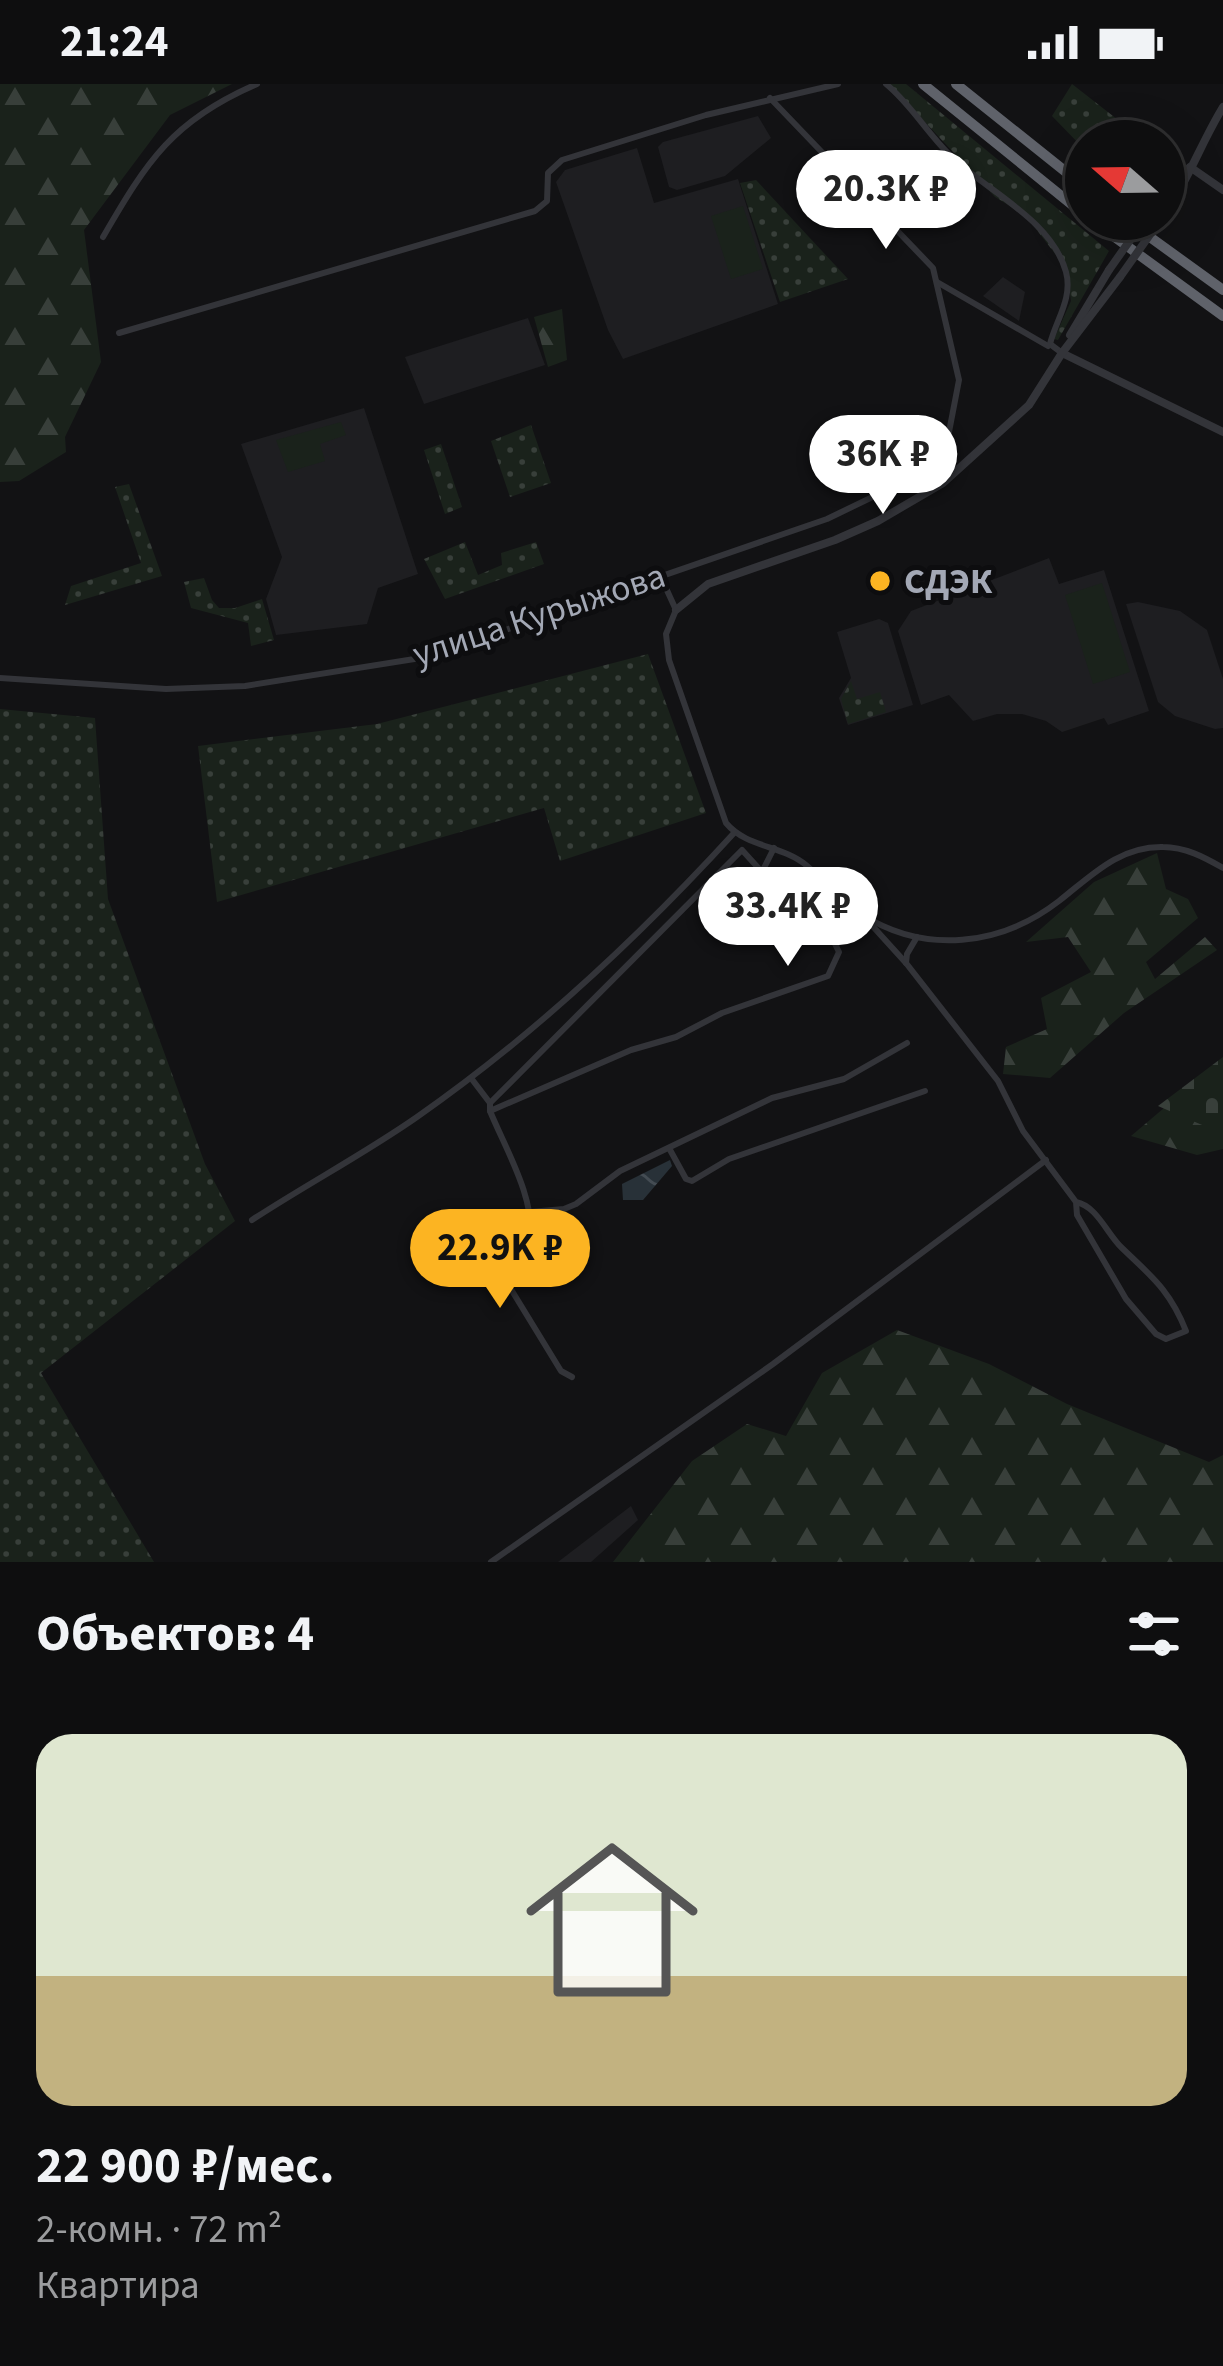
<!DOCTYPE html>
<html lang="ru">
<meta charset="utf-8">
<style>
body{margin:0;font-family:"Source Sans 3",sans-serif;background:#171718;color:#f1f3f6;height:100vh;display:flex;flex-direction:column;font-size:45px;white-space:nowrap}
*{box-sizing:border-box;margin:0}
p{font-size:39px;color:#9b9c9e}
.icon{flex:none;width:66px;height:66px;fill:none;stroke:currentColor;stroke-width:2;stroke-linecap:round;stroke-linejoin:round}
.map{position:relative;height:1478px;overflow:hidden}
.panel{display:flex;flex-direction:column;background:#0e0e0f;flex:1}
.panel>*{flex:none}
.needle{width:78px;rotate:290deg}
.buttons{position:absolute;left:1065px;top:36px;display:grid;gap:24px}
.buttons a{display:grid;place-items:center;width:120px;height:120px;border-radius:50%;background:#0e0e0f;box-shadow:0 12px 48px #0002,0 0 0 3px #2e2e2f;font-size:60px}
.price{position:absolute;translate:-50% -102px;padding:0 27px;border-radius:42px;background:#fff;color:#222;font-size:39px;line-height:78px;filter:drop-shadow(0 3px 6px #0008)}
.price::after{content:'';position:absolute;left:50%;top:72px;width:36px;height:27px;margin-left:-18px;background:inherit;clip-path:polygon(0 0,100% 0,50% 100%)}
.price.selected{background:#fcb422;color:#111}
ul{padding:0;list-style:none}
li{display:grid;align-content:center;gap:24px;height:636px;padding:0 36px}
li span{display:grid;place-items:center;height:372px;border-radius:36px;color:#555}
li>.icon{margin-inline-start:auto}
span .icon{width:216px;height:216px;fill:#fffc;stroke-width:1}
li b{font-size:51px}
h2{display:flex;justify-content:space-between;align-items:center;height:144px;padding:0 36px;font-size:51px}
.status{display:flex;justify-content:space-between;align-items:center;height:84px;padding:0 60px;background:#0e0e0f;direction:ltr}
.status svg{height:33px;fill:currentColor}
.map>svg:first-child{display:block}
</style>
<div class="status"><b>21:24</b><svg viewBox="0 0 49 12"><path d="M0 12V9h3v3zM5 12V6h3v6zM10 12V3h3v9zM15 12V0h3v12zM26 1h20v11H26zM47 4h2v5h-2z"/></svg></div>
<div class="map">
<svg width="1223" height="1478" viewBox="0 0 1223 1478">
<defs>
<pattern id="grass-dots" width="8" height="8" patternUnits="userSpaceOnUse" patternTransform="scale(3)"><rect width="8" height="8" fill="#1a221b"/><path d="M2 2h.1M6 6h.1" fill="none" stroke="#383f3a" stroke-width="1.8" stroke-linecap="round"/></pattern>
<pattern id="forest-firs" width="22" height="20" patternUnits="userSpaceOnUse" patternTransform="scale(3)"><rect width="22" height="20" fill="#1a221b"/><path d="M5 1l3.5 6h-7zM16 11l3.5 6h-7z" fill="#383f3a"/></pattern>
<pattern id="cemetery-stones" width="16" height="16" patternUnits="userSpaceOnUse" patternTransform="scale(3)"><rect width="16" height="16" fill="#1a221b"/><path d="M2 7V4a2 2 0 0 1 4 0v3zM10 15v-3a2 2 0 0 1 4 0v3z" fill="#383f3a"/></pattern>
<pattern id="water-waves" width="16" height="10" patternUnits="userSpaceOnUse" patternTransform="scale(3)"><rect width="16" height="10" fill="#283138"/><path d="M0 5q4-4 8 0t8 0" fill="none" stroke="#444c53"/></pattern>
</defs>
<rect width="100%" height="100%" fill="#121214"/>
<g fill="#1e1e21">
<polygon points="758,32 771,54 725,92 677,106 669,103 658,63 663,58"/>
<polygon points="637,64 654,119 738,95 778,220 623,275 608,246 556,98 565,86"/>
<polygon points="1003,193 1025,208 1019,237 983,212"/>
<polygon points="528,234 545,281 424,320 405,273"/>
<polygon points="364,324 418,490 378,504 367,540 276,551 266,515 282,473 241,360"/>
<polygon points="1049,474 1059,500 1104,486 1149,627 1108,641 1104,634 1062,648 1046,637 1022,630 997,630 973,637 949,611 921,621 898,547 911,527"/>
<polygon points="1138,518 1180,527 1207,546 1223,595 1223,644 1215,645 1175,632 1158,618 1126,520"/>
<polygon points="879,535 888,539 913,621 848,641 839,614 851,594 837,548"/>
<polygon points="631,1422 638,1436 591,1478 558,1478"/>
</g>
<g fill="url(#grass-dots)">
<polygon points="883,0 906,0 1109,167 1058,256 1054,255 1071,217 1066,184 1026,132 995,113 897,8"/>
<polygon points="1072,0 1145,57 1086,57 1086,67 1052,32"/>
<polygon points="756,96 848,195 780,218 740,99"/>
<polygon points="531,341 551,399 510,413 491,357"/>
<polygon points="441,360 462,423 445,430 424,366"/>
<polygon points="129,400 162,492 65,521 71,502 141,479 115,403"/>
<polygon points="465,458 478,491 502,481 501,469 536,458 544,480 445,515 424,475"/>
<polygon points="204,494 212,516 219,524 235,524 262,515 274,556 251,562 248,539 191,524 184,498"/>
<polygon points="648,570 706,729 560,777 544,724 217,818 198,662 377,640"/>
<polygon points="851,597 857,615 880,608 886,628 848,640 841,615"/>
<polygon points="0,625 95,634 108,815 205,1080 235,1137 41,1289 154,1478 0,1478"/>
</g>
<g fill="url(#forest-firs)">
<polygon points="0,0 232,0 170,31 84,146 101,278 65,353 66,368 19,397 0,398"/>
<polygon points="562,225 567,276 548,283 534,233"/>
<polygon points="1157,769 1166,805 1188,815 1198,834 1146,878 1155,895 1205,853 1217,866 1124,929 1050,994 1003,990 1006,963 1047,945 1041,914 1091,888 1068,853 1026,858 1094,798"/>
<polygon points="1223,974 1223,1065 1197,1071 1131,1052"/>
<polygon points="897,1246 989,1280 1067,1320 1209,1378 1223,1371 1223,1478 613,1478 692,1377 747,1340 786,1352 822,1289"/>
</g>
<polygon fill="url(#cemetery-stones)" points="1223,973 1223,1050 1158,1022"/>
<g fill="#1a221b">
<polygon points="743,122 763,185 731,195 711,132"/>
<polygon points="341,338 346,351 320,360 325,377 288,388 276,356"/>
<polygon points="1102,499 1130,588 1093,600 1065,511"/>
</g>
<polygon fill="url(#water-waves)" points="670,1076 672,1082 643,1116 623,1116 622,1100"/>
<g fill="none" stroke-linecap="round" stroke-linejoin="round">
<g stroke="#333439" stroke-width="6">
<path d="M 886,0 C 913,22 929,53 955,76 C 991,109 1052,137 1066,188 C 1073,214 1056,236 1050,260 L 1062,269"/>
<path d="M 103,153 C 147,77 173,36 257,0"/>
<polyline points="937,198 1048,262"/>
<polyline points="119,249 535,127 547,117 548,89 562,76 706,31 838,0"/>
<path d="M 660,491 L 676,526 L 666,550 L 669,576 L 726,739 C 747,764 782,761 806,781 C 825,797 841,817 861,830 C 925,871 1001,862 1059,817 C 1091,792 1119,762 1163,763 C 1185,763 1204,773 1223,784"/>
<polyline points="0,594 166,605 245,602 427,573 827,435 918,391 949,348 959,296 933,184 770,14"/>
<path d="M 867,836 L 906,879 L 998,997 L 1023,1047 L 1076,1118 L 1077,1131 L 1126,1215 L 1156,1250 L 1166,1255 L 1186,1247 C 1170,1206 1151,1192 1122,1164 C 1107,1150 1097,1122 1076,1118"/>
<polyline points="906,879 907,870 917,853"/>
<polyline points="471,994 490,1019"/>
<polyline points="490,1027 631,966 676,953 722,929 828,892 839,868 832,854 762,788"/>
<polyline points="669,1064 686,1095 692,1097 729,1075 925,1007"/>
<polyline points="530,1128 564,1125 576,1120 620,1087 772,1014 844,995 907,959"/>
<path d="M 252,1136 C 307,1100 364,1070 417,1033 C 533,952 639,853 734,749"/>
<path d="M 572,1293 L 561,1287 L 509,1202 C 514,1187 527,1172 530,1158 C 536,1115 506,1066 490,1027 L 490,1019 L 742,766 L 762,788 L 774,764"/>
<polyline points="491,1478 773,1280 1046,1076"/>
</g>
<g stroke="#333439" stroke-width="8">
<polyline points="1190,83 1223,106"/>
<polyline points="1164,110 1189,84"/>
<path d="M 1164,131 C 1188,97 1201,59 1223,23"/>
<polyline points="1070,251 1109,186"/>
<polyline points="1062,269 1223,348"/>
<polyline points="676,526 708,500 835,456 878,437 943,399 1029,321 1062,269 1120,193"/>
</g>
<g stroke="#5f626a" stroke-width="10">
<polyline points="923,0 1086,132"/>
<polyline points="956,0 1086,104"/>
<polyline points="1090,135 1223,232"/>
<polyline points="1125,135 1223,206"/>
</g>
<g stroke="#333439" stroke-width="8">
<polyline points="1109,186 1145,135"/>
<polyline points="1120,193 1161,135"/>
</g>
</g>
<circle fill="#fcb422" stroke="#0d0d0f" stroke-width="4.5" cx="880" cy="497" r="12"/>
<g text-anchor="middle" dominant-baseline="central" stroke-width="10" stroke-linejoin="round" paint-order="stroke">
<g font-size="36" font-weight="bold" fill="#a3a8b5" stroke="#0d0d0f" text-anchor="start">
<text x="904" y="497">СДЭК</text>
</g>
<g font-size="36" fill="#a3a8b5" stroke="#0d0d0f">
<text transform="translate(539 531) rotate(-18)">улица Курыжова</text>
</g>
</g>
</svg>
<div class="buttons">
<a><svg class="needle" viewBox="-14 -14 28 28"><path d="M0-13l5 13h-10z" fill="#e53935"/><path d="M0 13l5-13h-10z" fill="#9b9c9e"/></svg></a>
</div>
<b class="price" style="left:886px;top:168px">20.3K ₽</b>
<b class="price" style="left:883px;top:433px">36K ₽</b>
<b class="price" style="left:788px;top:885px">33.4K ₽</b>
<b class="price selected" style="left:500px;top:1227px">22.9K ₽</b>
</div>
<section class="panel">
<h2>Объектов: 4<svg class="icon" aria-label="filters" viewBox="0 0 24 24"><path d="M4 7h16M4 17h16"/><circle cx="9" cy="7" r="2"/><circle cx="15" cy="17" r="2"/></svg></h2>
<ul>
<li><span style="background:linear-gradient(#dfe7d0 65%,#c2b280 0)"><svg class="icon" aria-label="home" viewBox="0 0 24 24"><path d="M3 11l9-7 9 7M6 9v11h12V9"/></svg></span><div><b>22 900 ₽/мес.</b><p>2-комн. · 72 m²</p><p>Квартира</p></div></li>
</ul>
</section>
